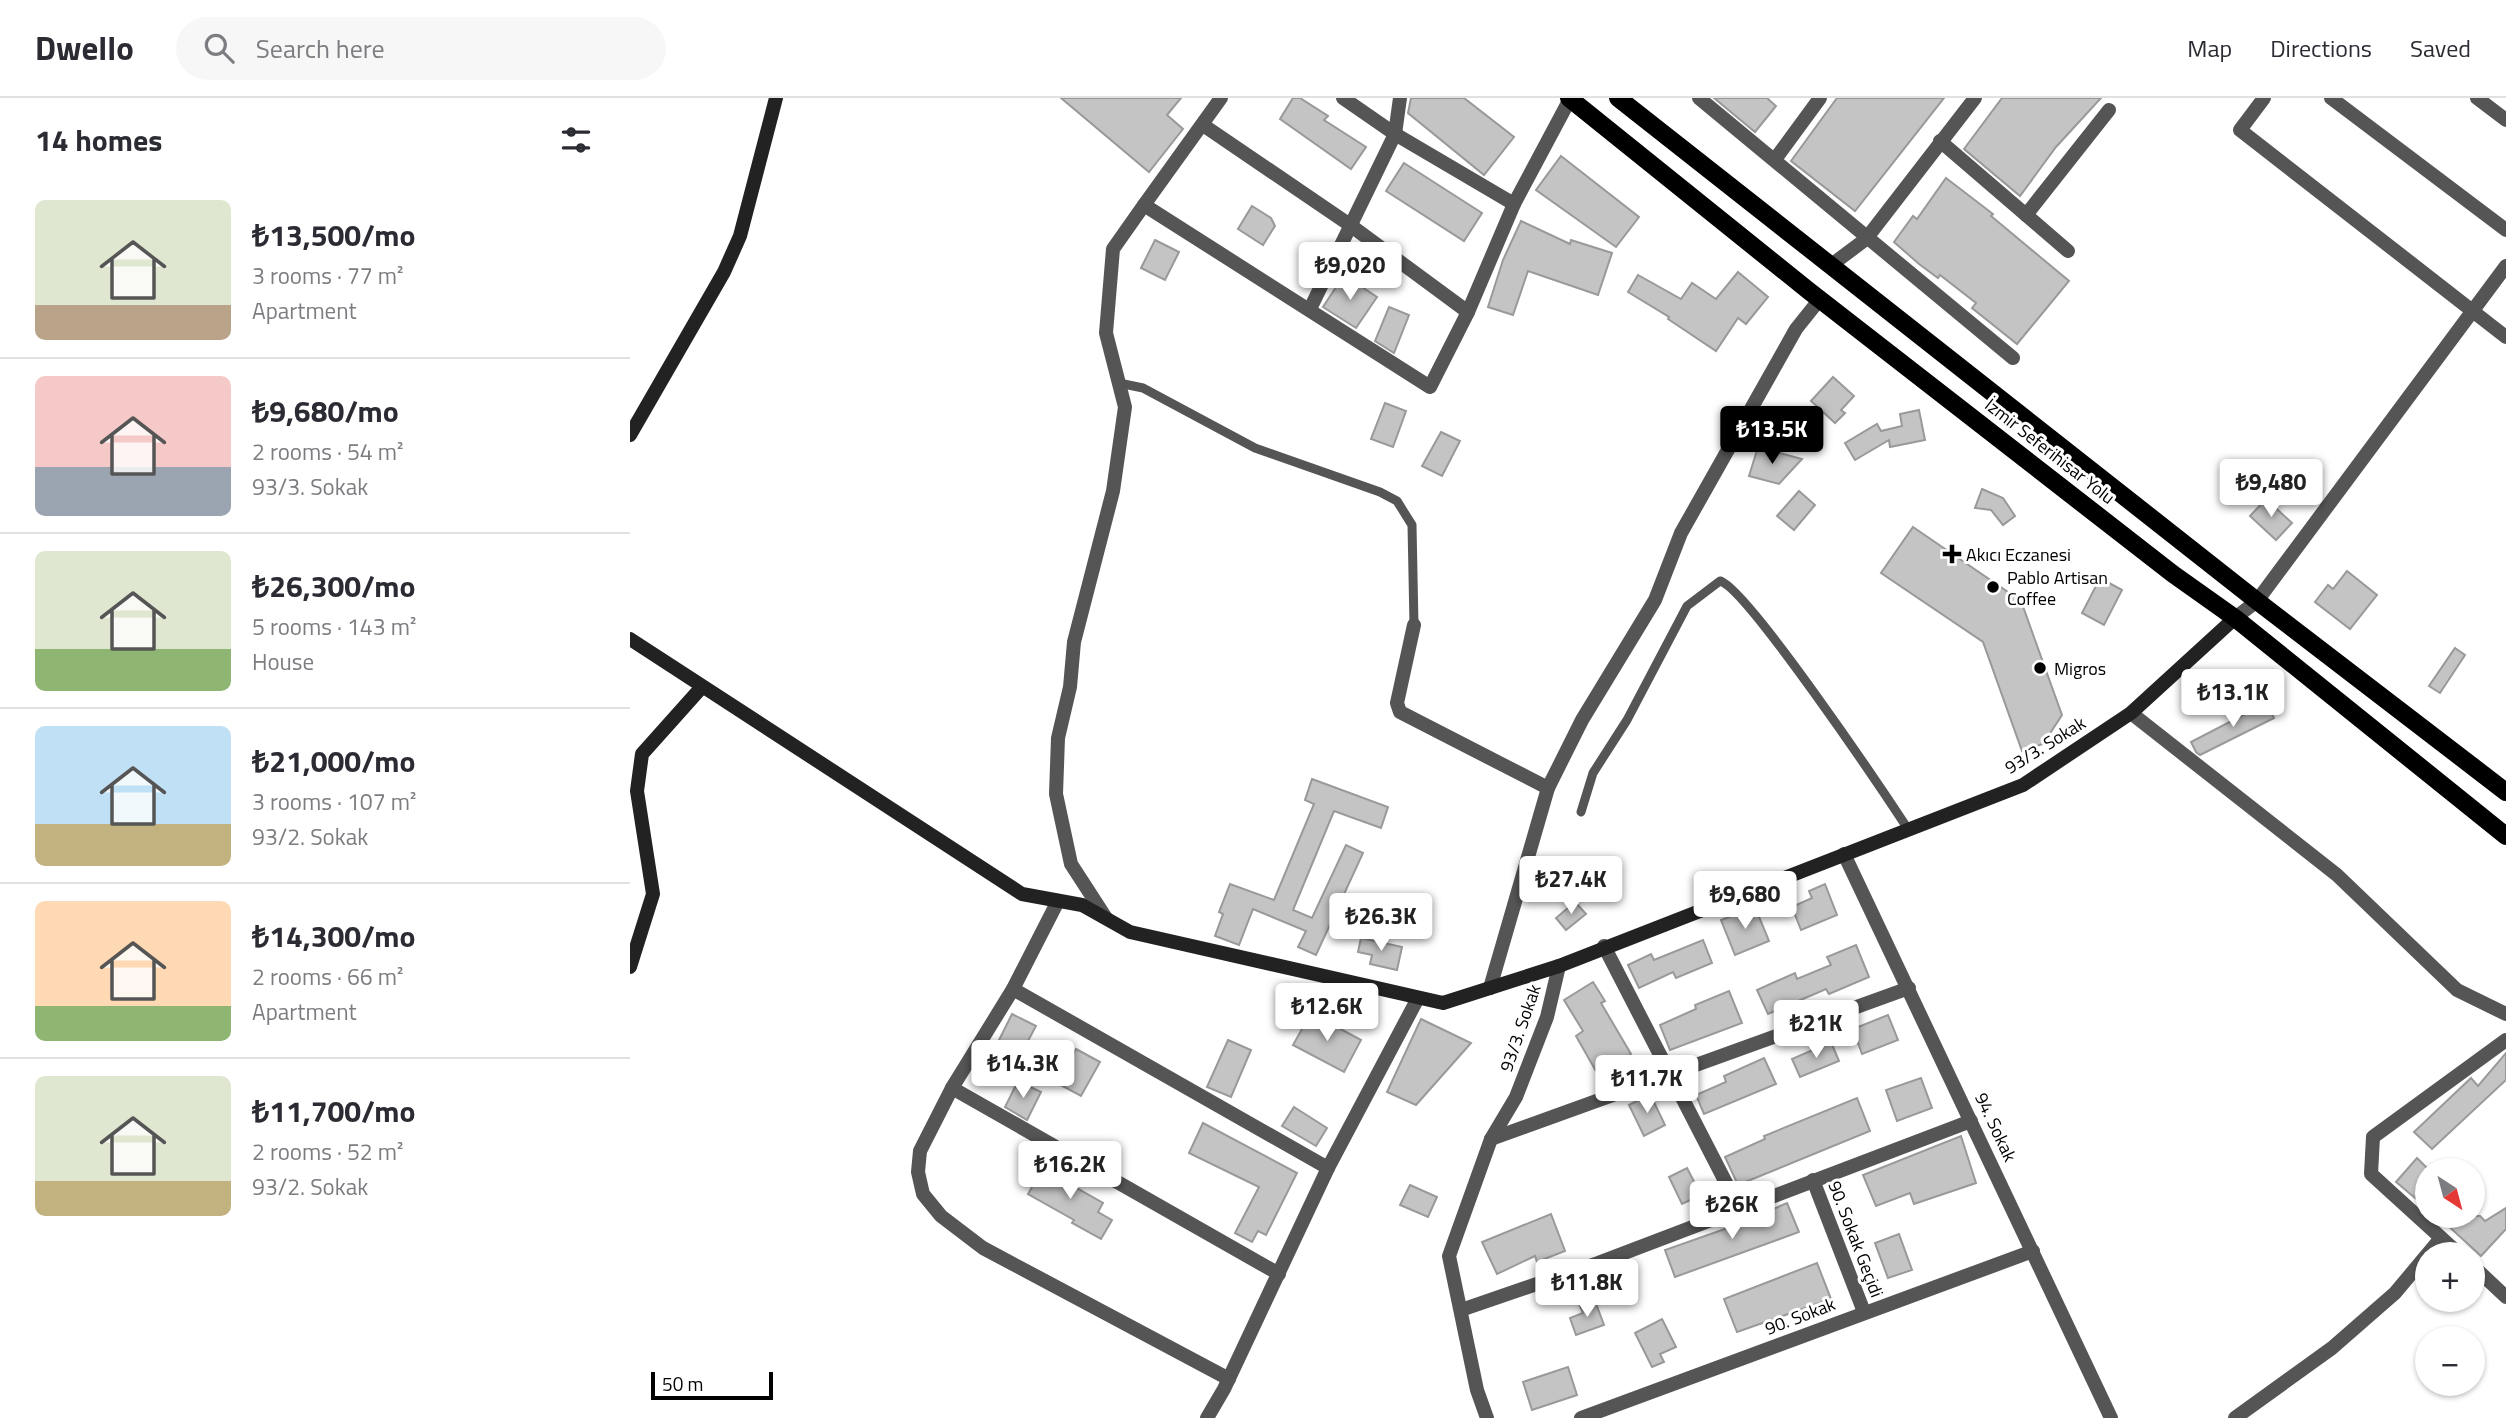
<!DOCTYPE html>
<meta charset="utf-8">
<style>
body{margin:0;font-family:"Titillium Web",sans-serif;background:#f7f7f7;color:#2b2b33;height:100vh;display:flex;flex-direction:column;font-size:26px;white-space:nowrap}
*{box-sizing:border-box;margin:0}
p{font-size:23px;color:#7c7c81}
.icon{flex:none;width:38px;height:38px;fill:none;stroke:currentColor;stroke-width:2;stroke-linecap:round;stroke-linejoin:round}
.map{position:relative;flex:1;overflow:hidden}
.sheet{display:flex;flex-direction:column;background:#fff;width:630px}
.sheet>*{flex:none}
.needle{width:46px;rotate:144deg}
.tools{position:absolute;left:1785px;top:1060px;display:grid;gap:14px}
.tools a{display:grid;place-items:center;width:70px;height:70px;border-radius:50%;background:#fff;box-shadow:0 2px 5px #0004;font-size:35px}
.scale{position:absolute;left:21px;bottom:18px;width:122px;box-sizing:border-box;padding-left:7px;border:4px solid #000;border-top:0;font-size:19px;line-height:24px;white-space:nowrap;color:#000;-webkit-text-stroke:5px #fff;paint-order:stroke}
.price{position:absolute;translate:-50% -60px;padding:0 16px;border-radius:7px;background:#fff;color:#222;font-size:23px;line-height:46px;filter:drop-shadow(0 2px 4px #0008)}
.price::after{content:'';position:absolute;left:50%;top:42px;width:21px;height:16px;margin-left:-10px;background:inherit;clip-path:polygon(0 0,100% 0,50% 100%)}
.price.current{background:#000;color:#fff}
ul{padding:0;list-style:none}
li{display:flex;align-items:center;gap:21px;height:175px;padding:0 35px}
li+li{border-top:2px solid #e1e1e2}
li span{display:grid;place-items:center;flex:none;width:196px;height:140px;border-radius:10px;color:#555}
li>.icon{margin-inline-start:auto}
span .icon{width:84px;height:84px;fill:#fffc;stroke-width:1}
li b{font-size:30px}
h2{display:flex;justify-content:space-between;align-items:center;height:84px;padding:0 35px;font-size:30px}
header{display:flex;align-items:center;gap:42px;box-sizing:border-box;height:98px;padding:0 35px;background:#fff;border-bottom:2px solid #e1e1e2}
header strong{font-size:33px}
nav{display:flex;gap:38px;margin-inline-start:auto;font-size:24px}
.search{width:490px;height:63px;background:#f7f7f7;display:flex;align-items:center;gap:18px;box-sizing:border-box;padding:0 24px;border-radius:38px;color:#7c7c81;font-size:26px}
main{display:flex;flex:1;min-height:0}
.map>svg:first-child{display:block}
</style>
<header>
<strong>Dwello</strong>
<div class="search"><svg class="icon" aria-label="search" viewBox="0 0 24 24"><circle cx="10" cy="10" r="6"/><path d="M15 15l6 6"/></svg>Search here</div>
<nav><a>Map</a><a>Directions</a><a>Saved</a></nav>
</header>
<main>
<section class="sheet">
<h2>14 homes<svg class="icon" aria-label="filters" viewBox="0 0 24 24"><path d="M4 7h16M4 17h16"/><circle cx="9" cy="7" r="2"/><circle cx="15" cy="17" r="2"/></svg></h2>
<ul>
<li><span style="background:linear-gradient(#dfe7d0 75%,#b9a48a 0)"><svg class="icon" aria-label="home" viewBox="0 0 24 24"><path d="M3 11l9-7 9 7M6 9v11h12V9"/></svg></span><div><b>₺13,500/mo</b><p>3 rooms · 77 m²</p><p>Apartment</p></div></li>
<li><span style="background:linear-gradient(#f6c9c9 65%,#9aa5b1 0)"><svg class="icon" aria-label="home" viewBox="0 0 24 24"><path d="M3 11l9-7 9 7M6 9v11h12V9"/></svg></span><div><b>₺9,680/mo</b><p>2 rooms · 54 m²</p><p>93/3. Sokak</p></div></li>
<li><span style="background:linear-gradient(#dfe7d0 70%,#8fb573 0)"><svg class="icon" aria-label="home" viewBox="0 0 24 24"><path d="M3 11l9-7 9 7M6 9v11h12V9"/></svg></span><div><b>₺26,300/mo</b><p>5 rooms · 143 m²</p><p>House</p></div></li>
<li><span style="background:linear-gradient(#bfe0f5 70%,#c2b280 0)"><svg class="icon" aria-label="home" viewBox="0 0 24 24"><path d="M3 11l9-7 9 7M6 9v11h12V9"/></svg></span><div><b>₺21,000/mo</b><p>3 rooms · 107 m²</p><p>93/2. Sokak</p></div></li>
<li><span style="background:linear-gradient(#ffd9b3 75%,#8fb573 0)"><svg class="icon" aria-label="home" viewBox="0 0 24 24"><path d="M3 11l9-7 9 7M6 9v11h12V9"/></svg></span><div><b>₺14,300/mo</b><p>2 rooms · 66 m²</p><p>Apartment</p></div></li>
<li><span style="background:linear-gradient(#dfe7d0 75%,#c2b280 0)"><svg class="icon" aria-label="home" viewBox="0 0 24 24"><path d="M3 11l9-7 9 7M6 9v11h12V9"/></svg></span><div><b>₺11,700/mo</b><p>2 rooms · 52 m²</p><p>93/2. Sokak</p></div></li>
</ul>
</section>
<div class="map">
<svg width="1876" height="1320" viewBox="0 0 1876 1320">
<rect width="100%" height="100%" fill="#fff"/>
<g fill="#c4c4c4" stroke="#999" stroke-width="2">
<polygon points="431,0 551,0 537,17 553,31 519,74"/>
<polygon points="663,0 670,0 698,18 694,22 736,49 721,71 650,21"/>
<polygon points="781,0 834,0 884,39 854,77 778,15"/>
<polygon points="1084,0 1137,0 1146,8 1125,34"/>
<polygon points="1207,0 1314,0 1225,113 1161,63"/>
<polygon points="1372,0 1471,0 1426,49 1390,98 1334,51"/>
<polygon points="931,58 1009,119 986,149 906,92"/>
<polygon points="774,65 852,115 834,143 756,93"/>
<polygon points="1316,80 1363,116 1361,118 1439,183 1387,246 1342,210 1346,205 1310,177 1308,180 1289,166 1264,144 1283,118 1287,121"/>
<polygon points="622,108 641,120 645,128 633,147 608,131"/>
<polygon points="891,123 940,146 941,142 982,155 968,197 898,173 883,217 858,209 873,162"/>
<polygon points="525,142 549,154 535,182 511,170"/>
<polygon points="1108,174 1138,199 1116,226 1108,220 1086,253 1038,221 1039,219 998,194 1008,177 1051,201 1062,185 1086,201"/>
<polygon points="714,177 747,199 726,230 693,209"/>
<polygon points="759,209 779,217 764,255 745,243"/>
<polygon points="1203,279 1224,298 1211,312 1215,315 1205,325 1181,303"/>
<polygon points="755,305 776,313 763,349 741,341"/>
<polygon points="1289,312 1295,342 1260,349 1259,342 1225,362 1215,345 1247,326 1251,333 1272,328 1270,316"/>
<polygon points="811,334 830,343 812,378 792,368"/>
<polygon points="1128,349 1172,361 1149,386 1119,378"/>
<polygon points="1352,391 1373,400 1385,418 1373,427 1361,412 1345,410"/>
<polygon points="1169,393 1185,407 1164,432 1147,418"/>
<polygon points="1636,401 1662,425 1646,442 1620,418"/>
<polygon points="1283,429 1391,503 1432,617 1413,646 1392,653 1353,544 1251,475"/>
<polygon points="1717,473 1747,497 1720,531 1685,504 1698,487 1703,491"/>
<polygon points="1470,480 1492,492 1474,527 1452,515"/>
<polygon points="1825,550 1835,557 1810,595 1799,588"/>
<polygon points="1636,605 1644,620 1570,657 1566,654 1561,644"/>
<polygon points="682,681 758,709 751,730 704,713 663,812 682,820 716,747 733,755 686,857 668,849 676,833 623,811 609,847 585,838 593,816 589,814 600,786 644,802 684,706 675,702"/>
<polygon points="1195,786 1207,817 1171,832 1162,809 1182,800 1179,793"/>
<polygon points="945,804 956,816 936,832 926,820"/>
<polygon points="1125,809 1139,843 1105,857 1091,822"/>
<polygon points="731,840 772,849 767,872 740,866 742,857 728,854"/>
<polygon points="1073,842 1082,865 1046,880 1043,874 1009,890 998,867 1021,856 1024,862"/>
<polygon points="1226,847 1239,879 1199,896 1196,891 1138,916 1127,892 1165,875 1167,881 1201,867 1197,859"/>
<polygon points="963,884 975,903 971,905 1001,956 967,975 946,938 953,933 934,902"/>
<polygon points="1099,893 1112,925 1040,952 1030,927 1066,911 1065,907"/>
<polygon points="681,915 731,942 714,974 663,947"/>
<polygon points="382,916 406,928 390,958 367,946"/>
<polygon points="1258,917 1268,942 1232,956 1223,931"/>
<polygon points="791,921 841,945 786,1007 757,994"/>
<polygon points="598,942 621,952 601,999 577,989"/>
<polygon points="1201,944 1209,963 1170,979 1162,961"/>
<polygon points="446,951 470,964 451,998 427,985"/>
<polygon points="1876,955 1876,982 1802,1051 1784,1034 1841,980 1848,988"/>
<polygon points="1134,960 1146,986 1074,1016 1066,997 1096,984 1094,978"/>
<polygon points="1291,980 1302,1010 1267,1023 1256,992"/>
<polygon points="388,983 411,994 397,1022 375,1009"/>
<polygon points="1020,996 1035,1027 1014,1038 999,1007"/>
<polygon points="1227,1000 1240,1033 1108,1087 1095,1059 1135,1041 1134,1038"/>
<polygon points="664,1009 697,1030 686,1048 652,1028"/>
<polygon points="573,1025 667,1075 636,1137 628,1133 622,1144 605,1135 629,1089 559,1055"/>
<polygon points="1331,1038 1346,1085 1284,1106 1280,1095 1246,1108 1233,1077"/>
<polygon points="1787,1060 1797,1070 1797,1110 1766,1084"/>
<polygon points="415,1066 447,1085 445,1089 473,1105 468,1114 482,1122 471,1141 442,1125 444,1122 398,1096"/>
<polygon points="1057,1070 1071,1097 1052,1106 1039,1079"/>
<polygon points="780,1087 807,1099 798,1119 770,1107"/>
<polygon points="1157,1105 1169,1134 1045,1179 1035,1152 1109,1126"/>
<polygon points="1876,1110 1876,1131 1851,1158 1815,1125 1821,1118 1850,1118 1855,1123"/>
<polygon points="921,1116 935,1153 907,1164 905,1158 867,1176 852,1144"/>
<polygon points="1269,1136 1282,1172 1258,1180 1245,1145"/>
<polygon points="1187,1165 1201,1201 1107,1234 1094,1201"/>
<polygon points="965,1203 974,1227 946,1237 940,1220 953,1215 950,1208"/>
<polygon points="1032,1221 1046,1249 1030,1256 1034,1264 1022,1269 1005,1235"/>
<polygon points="938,1269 947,1297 902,1312 893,1284"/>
</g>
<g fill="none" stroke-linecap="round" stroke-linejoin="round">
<g stroke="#555" stroke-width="9">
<polyline points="489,285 513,290 625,350 750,394 767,403 782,427 784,527"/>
<path d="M 951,714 L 963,675 L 997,622 L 1057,508 L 1090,483 C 1116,489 1255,696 1278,731"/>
</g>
<g stroke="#555" stroke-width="14">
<polyline points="591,0 514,107 800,289 838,214 884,106 940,1"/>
<polyline points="713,0 765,36 884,106"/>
<polyline points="1069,0 1383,260"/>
<polyline points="1634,0 1610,32 1876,239"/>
<polyline points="1701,0 1876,132"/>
<polyline points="1847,0 1876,22"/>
<polyline points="573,27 720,127 838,214"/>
<polyline points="1310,43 1438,153"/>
<polyline points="1146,60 1190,0"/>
<polyline points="1396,117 1479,12"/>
<polyline points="1200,168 1236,141 1345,0"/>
<polyline points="680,211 765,36 770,0"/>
<polyline points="1605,520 1627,503 1876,168"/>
<polyline points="784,527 767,605 770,614 918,690"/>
<polyline points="1501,615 1707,777 1827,892 1876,916"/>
<polyline points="1214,756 1481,1320"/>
<polyline points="428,803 383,891 322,990 290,1053 288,1074 293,1096 311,1118 353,1150 599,1281"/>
<polyline points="476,820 441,766 426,696 428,640 440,589 444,544 483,393 495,309 476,235 483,151 514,107"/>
<polyline points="974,848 1110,1112"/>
<polyline points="860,890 918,690 952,622 1025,502 1051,435 1166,231 1190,201"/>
<polyline points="383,891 698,1070"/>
<polyline points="322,990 649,1176"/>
<polyline points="861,1041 1279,890"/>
<polyline points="1183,1082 1234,1214"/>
<polyline points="1830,1157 1741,1076 1743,1039 1876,942"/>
<polyline points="1843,1168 1876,1199"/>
<polyline points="831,1212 968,1165 1341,1023"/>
<polyline points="577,1320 594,1291 698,1070 788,900"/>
<polyline points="857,1320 847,1292 819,1158 861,1041 886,999 917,919 929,868"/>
<polyline points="951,1320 1403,1153"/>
<polyline points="1605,1320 1702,1250 1765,1195 1811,1140"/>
</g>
<g stroke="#222" stroke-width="14">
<polyline points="0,337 94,174 110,138 146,0"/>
<polyline points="0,541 392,796 452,807 500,834 813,905 929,868 1393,687 1501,615 1605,520"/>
<polyline points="0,869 23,796 7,693 12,656 71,590"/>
</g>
<g stroke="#000" stroke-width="18">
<polyline points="939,0 1179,193 1543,476 1605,520 1876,738"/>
<polyline points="988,0 1627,503 1876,694"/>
</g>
</g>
<g fill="#000" stroke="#fff" stroke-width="2.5">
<path d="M1318.5 445.5h7v7h7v7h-7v7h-7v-7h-7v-7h7z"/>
<circle cx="1363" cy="489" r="7"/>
<circle cx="1410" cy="570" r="7"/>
</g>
<g text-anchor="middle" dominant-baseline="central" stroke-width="6" stroke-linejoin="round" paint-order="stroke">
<g font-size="18" fill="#000" stroke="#fff">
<text transform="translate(1420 353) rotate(38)">İzmir Seferihisar Yolu</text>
<text transform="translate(1415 647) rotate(-32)">93/3. Sokak</text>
<text transform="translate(890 930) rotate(-71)">93/3. Sokak</text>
<text transform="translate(1366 1029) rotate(65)">94. Sokak</text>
<text transform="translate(1226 1141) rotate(69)">90. Sokak Geçidi</text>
<text transform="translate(1170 1218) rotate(-21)">90. Sokak</text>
</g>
<g font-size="18" fill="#000" stroke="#fff" text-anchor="start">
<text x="1336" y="456">Akıcı Eczanesi</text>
<text x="1377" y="479">Pablo Artisan<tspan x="1377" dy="21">Coffee</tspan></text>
<text x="1424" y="570">Migros</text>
</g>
</g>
</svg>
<div class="tools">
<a><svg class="needle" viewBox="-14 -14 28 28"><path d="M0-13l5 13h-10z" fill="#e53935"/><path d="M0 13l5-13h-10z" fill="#7c7c81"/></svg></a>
<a>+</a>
<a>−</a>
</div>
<div class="scale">50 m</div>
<b class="price" style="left:720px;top:204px">₺9,020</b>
<b class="price current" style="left:1142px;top:368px">₺13.5K</b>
<b class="price" style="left:1641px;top:421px">₺9,480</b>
<b class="price" style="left:1603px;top:631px">₺13.1K</b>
<b class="price" style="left:941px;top:818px">₺27.4K</b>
<b class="price" style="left:1115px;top:833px">₺9,680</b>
<b class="price" style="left:751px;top:855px">₺26.3K</b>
<b class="price" style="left:697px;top:945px">₺12.6K</b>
<b class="price" style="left:1186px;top:962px">₺21K</b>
<b class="price" style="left:393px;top:1002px">₺14.3K</b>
<b class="price" style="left:1017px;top:1017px">₺11.7K</b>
<b class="price" style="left:440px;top:1103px">₺16.2K</b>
<b class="price" style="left:1102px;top:1143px">₺26K</b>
<b class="price" style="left:957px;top:1221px">₺11.8K</b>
</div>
</main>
